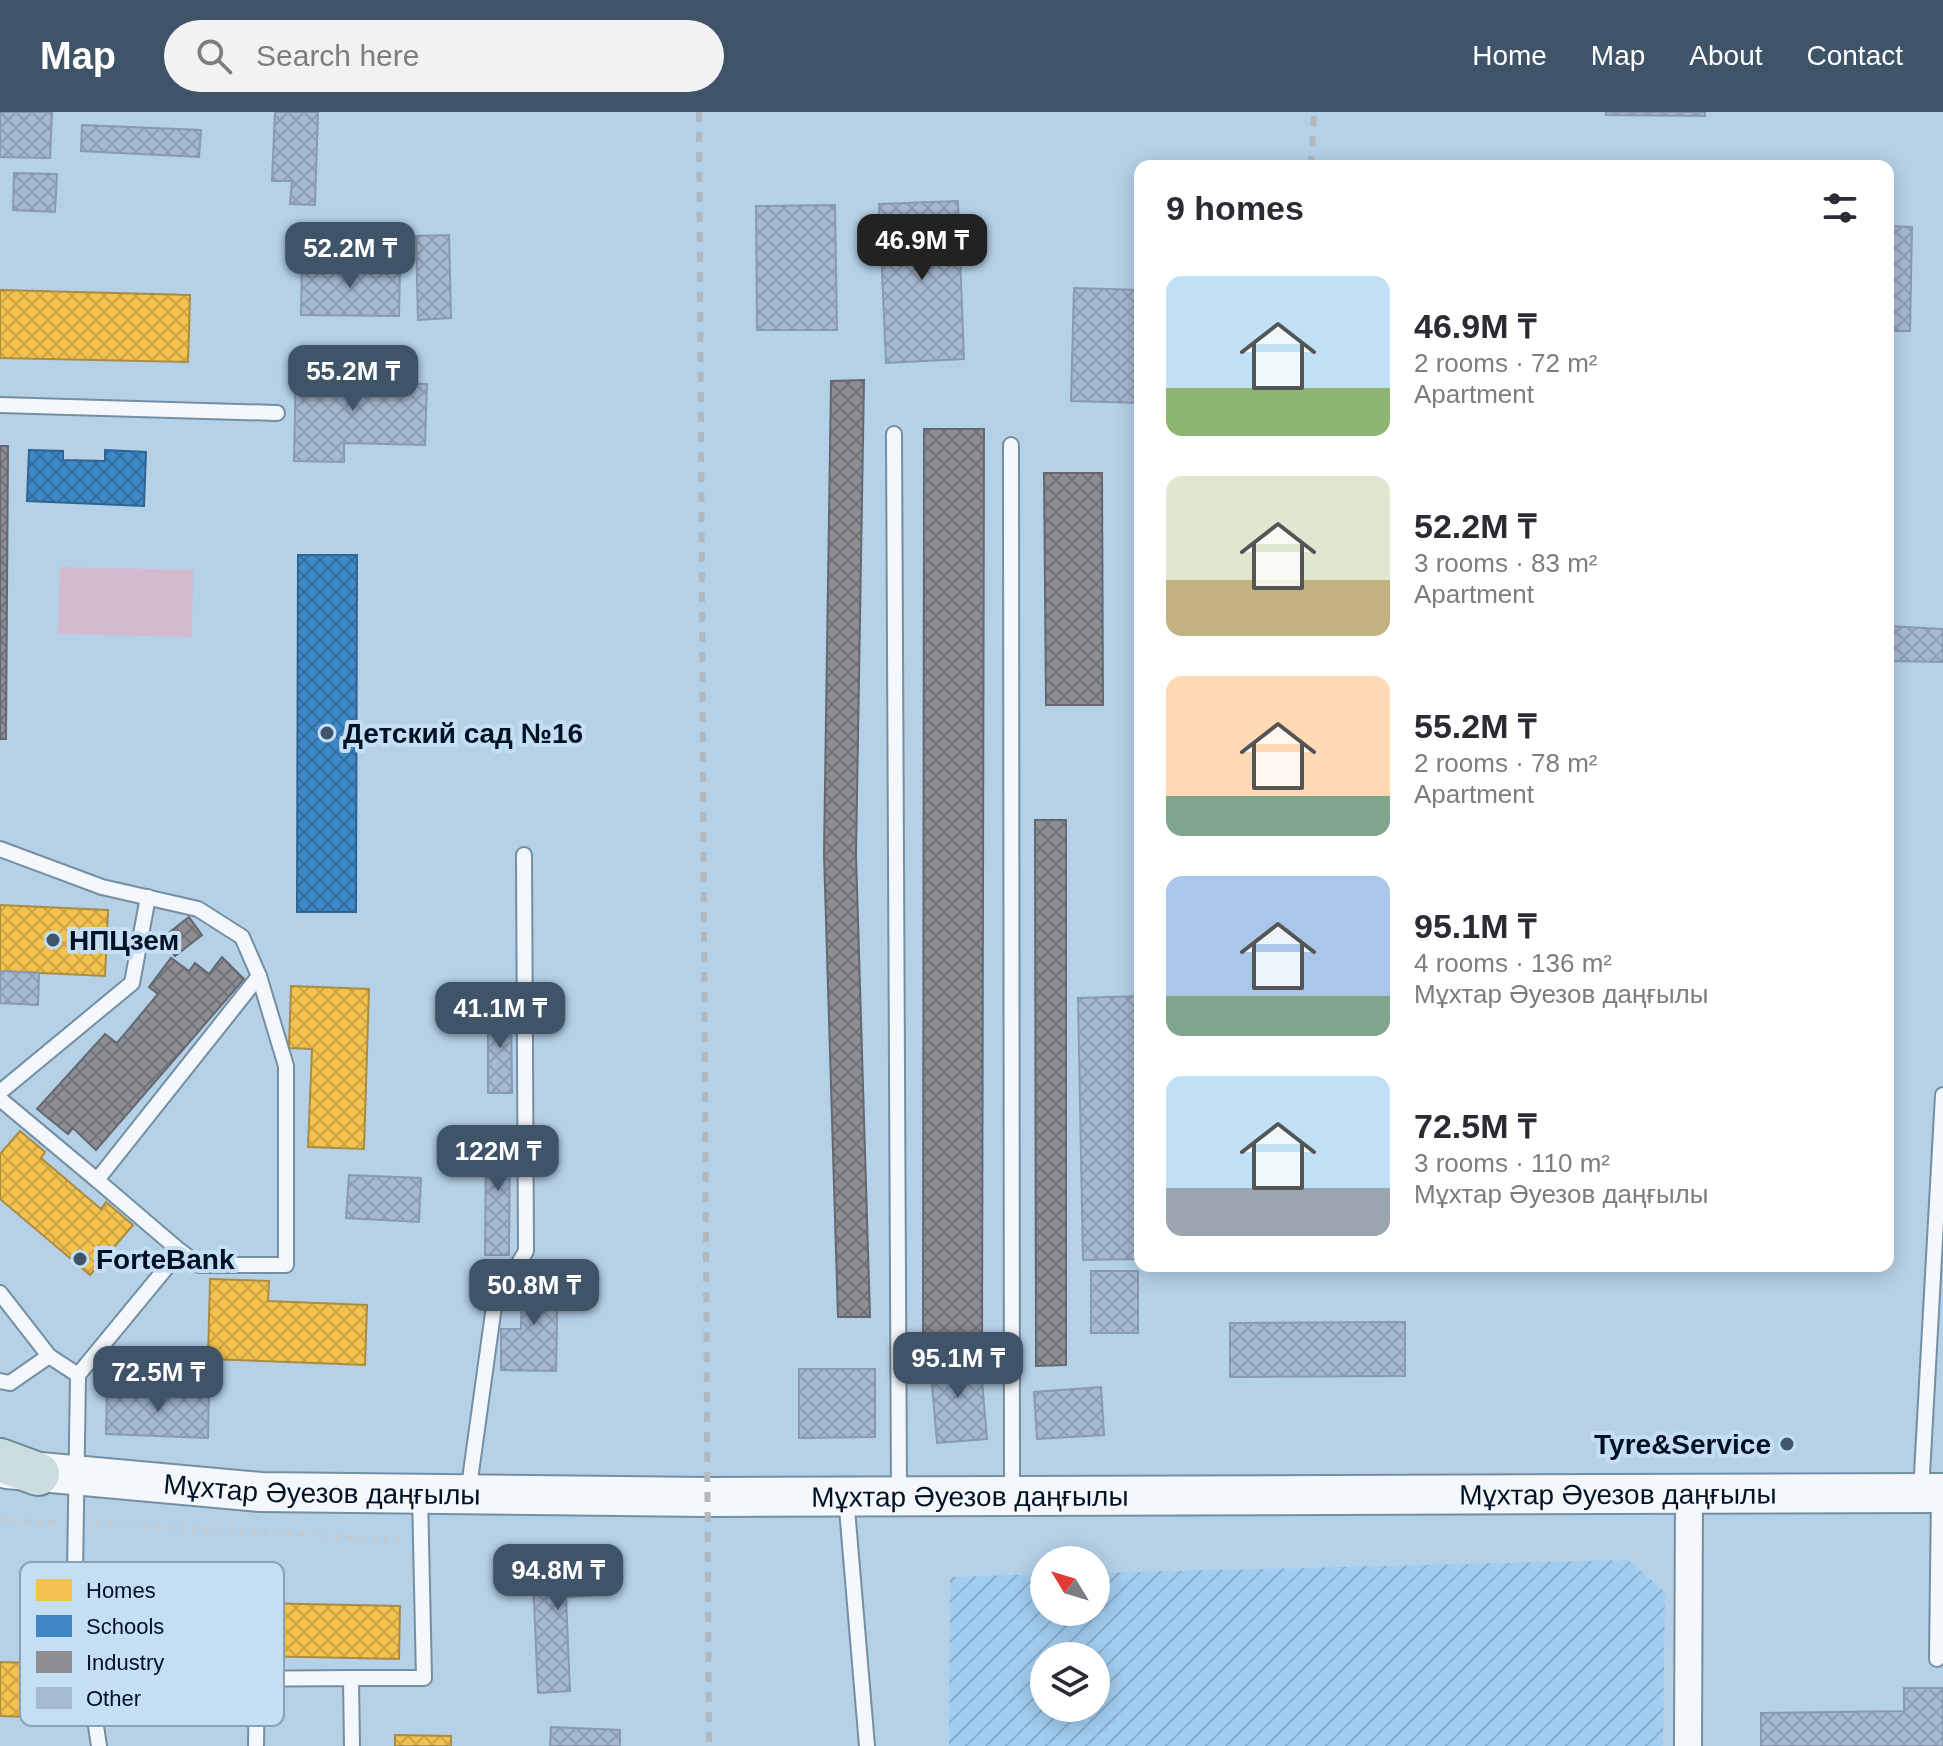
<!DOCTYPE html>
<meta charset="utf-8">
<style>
body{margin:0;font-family:Helvetica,sans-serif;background:#f2f2f3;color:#2b2b33;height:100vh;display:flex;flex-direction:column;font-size:30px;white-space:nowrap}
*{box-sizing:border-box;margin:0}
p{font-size:26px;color:#7c7c81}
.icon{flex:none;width:44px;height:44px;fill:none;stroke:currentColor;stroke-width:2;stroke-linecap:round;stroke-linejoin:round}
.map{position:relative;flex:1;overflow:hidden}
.details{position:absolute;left:1134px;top:48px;width:760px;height:1112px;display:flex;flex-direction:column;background:#fff;border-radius:16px;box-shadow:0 4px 20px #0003}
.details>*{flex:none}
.needle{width:52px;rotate:308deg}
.controls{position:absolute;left:1030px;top:1434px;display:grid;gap:16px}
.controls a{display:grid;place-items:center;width:80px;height:80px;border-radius:50%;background:#fff;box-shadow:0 4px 20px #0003;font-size:40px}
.price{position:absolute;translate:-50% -68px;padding:0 18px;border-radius:16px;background:#3f5468;color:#fff;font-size:26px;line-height:52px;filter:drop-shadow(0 2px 4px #0008)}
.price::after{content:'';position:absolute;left:50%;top:48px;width:24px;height:18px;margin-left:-12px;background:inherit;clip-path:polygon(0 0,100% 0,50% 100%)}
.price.selected{background:#222;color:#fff}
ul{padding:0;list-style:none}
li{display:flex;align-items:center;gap:24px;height:200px;padding:0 32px}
li span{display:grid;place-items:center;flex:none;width:224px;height:160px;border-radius:16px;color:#555}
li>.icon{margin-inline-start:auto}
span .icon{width:96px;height:96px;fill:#fffc;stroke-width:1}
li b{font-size:34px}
h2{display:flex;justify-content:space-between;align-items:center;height:96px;padding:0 32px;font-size:34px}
header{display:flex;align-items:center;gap:48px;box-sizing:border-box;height:112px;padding:0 40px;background:#3f5468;color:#fff}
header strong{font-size:38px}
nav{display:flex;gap:44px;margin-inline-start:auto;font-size:28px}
.search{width:560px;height:72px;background:#f2f2f3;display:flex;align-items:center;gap:20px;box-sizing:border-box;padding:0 28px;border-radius:44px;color:#7c7c81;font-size:30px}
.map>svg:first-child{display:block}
</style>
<header>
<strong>Map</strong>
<div class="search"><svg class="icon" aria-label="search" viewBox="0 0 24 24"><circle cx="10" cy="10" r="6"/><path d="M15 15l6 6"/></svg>Search here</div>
<nav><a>Home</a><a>Map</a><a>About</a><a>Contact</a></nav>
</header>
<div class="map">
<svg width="1943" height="1634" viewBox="0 0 1943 1634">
<defs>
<pattern id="industrial-furrows" width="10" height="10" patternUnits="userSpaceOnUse" patternTransform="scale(2)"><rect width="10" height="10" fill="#a1cdf0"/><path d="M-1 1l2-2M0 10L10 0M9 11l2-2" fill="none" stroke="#89afce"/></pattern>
<pattern id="homes-cross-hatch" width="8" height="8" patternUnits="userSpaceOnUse" patternTransform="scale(2)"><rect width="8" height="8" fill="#f2c14e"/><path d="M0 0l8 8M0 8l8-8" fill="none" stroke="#cea544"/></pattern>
<pattern id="schools-cross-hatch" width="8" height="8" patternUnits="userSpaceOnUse" patternTransform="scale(2)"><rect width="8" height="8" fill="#3f88c5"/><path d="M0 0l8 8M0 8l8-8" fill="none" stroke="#326ea0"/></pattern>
<pattern id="industry-cross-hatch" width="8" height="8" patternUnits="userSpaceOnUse" patternTransform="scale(2)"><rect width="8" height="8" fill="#8d8d92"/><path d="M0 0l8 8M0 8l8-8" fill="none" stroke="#717277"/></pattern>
<pattern id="building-cross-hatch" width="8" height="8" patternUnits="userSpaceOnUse" patternTransform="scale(2)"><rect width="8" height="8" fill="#a5b9d1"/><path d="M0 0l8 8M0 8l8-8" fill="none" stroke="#8c9eb3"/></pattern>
</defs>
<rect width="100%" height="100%" fill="#b5d1e8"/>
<path fill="url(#industrial-furrows)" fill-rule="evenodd" d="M 1628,1448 L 1665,1480 L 1663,1634 L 949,1634 L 950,1465 L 1044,1462 L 1044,1500 L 1096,1500 L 1096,1461 ZM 1044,1544 L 1096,1544 L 1096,1596 L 1044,1596 Z"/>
<polygon fill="#d3bace" points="60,455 193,458 192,525 58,522"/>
<g fill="url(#homes-cross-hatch)" stroke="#a98c41" stroke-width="2">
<polygon points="0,178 190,183 188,250 0,246"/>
<polygon points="0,793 108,798 105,864 0,859"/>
<polygon points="291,874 369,877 364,1037 308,1035 312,937 289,936"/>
<polygon points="20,1019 45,1040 41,1046 101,1097 106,1090 133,1113 90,1163 0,1087 0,1042"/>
<polygon points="210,1167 269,1169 268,1189 367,1193 365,1253 208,1247"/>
<polygon points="112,1488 400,1494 399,1547 111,1541"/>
<polygon points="0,1550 33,1551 31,1605 0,1604"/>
<polygon points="395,1623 451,1624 451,1634 395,1634"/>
</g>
<g fill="url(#schools-cross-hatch)" stroke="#2c6494" stroke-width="2">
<polygon points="29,338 63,339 63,348 105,349 105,338 146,340 144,394 27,389"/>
<polygon points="298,443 357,443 356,800 297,800"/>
</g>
<g fill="url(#industry-cross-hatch)" stroke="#636871" stroke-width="2">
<polygon points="864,268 856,743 870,1205 838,1205 824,742 831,269"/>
<polygon points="924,317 984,317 982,1237 923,1237"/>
<polygon points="0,334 8,334 6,627 0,627"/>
<polygon points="1044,361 1102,361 1103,593 1046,593"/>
<polygon points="1035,708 1066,708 1066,1253 1036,1254"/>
<polygon points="189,805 202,823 175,844 161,827"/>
<polygon points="222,845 244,867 96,1038 73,1016 68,1022 37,997 105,922 117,931 158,882 149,875 171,846 189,859 195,851 209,862"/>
</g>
<g fill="url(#building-cross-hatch)" stroke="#889ab0" stroke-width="2">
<polygon points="0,0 52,0 50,46 0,45"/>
<polygon points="275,0 318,0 315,93 290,92 292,69 272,69"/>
<polygon points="1606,0 1705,0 1705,4 1606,3"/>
<polygon points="82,13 201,18 199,45 81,39"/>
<polygon points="14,61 57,62 55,100 13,98"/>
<polygon points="958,89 964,247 886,251 879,92"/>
<polygon points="835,93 837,218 757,218 756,94"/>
<polygon points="1888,114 1912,115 1910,219 1888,219"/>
<polygon points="449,123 451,206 418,208 416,124"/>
<polygon points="302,152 400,154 399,204 301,203"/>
<polygon points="1074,176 1140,178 1140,291 1071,289"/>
<polygon points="296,250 348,251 348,271 427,272 425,333 344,331 344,350 294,349"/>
<polygon points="1888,514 1943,517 1943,550 1888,549"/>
<polygon points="1888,727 1891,727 1893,1040 1888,1040"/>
<polygon points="0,859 39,861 38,893 0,891"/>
<polygon points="1140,884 1140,1147 1083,1148 1078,886"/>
<polygon points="488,894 511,894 512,981 488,981"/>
<polygon points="486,1019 510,1019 509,1143 485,1143"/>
<polygon points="349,1063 421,1066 419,1110 346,1106"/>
<polygon points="481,1149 496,1149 496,1171 482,1172"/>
<rect x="1091" y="1159" width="47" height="62"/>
<polygon points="522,1161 558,1161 556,1259 501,1258 501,1217 521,1217"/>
<polygon points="1405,1210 1405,1264 1230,1265 1230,1211"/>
<polygon points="980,1245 987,1327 937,1331 930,1249"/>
<polygon points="799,1257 875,1257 875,1325 799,1326"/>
<polygon points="1101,1275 1104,1323 1037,1327 1034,1280"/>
<polygon points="107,1278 209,1282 208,1326 106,1322"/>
<polygon points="597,1441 599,1483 566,1485 570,1579 538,1581 532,1444"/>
<polygon points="1904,1576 1943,1576 1943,1634 1761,1634 1761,1601 1904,1599"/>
<polygon points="551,1615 620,1618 620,1634 550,1634"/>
</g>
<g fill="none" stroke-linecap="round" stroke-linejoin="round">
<g stroke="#748ea2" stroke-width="18">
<g id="service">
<polyline points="0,293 277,301"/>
<polyline points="894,322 899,1384"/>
<polyline points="1011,333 1012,1384"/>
<polyline points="0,737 102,775 198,797 242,825 259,864 97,1068 180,1139 78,1263 74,1528 89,1568 99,1634"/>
<polyline points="0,980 132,871 148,785"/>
<polyline points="0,987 97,1068"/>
<polyline points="180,1139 199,1153 286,1153 286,954 259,864"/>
<polyline points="0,1181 49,1244 78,1263"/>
<polyline points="0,1269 10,1271 49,1244"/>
<polyline points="1921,1380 1943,983"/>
<polyline points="468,1382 494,1194 526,1139 524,743"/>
<polyline points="846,1385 867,1634"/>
<polyline points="1937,1547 1939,1381"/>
<polyline points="351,1566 424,1566 420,1382"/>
<polyline points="89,1568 351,1566 352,1634"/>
<polyline points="256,1634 257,1565"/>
</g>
</g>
<g stroke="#748ea2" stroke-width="30">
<polyline id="minor" points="1688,1634 1689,1383"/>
</g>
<g stroke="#748ea2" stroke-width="42">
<g id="secondary">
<path id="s1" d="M 7,1357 L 261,1380 L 707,1385 L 1943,1381"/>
</g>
</g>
<g stroke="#668a93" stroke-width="46">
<polyline id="primary" points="0,1348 38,1362"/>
</g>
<g stroke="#c2cad1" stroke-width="5" stroke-dasharray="6 6" stroke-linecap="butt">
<polyline points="0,1408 57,1410"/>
<polyline points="95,1411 400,1428"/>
</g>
<use href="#service" stroke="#f4f8fc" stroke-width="14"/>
<use href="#minor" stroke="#f4f8fc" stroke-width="26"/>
<use href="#secondary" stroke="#f4f8fc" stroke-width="38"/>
<use href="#primary" stroke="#cbdcde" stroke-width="42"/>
<g stroke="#b1b8be" stroke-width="6" stroke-dasharray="10 10" stroke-linecap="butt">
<polyline points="699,0 709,1634"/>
<polyline points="1311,54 1314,0"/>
</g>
</g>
<g fill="#3f5468" stroke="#c4def3" stroke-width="3">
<circle cx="327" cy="621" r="8"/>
<circle cx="53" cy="828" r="8"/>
<circle cx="80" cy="1147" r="8"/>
<circle cx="1787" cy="1332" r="8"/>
</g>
<g text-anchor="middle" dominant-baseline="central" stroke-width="8" stroke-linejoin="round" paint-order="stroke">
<g font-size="28" font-weight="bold" fill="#001123" stroke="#c4def3" text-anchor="start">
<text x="343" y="621">Детский сад №16</text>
<text x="69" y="828">НПЦзем</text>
<text x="96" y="1147">ForteBank</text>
<text x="1771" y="1332" text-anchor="end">Tyre&amp;Service</text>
</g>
<g font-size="28" fill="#001123" stroke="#c4def3">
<text stroke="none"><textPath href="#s1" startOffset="316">Мұхтар Әуезов даңғылы</textPath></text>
<text stroke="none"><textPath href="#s1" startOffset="1612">Мұхтар Әуезов даңғылы</textPath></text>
<text stroke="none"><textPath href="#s1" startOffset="964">Мұхтар Әуезов даңғылы</textPath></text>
</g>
</g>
<rect x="20" y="1450" width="264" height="164" rx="12" fill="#c4def3" stroke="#89a0b5" stroke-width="2"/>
<rect x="36" y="1467" width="36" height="22" fill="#f2c14e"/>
<rect x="36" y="1503" width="36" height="22" fill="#3f88c5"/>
<rect x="36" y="1539" width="36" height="22" fill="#8d8d92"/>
<rect x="36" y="1575" width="36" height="22" fill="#a5b9d1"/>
<g font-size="22" fill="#001123">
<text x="86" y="1486">Homes</text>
<text x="86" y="1522">Schools</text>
<text x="86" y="1558">Industry</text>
<text x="86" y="1594">Other</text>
</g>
</svg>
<div class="controls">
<a><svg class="needle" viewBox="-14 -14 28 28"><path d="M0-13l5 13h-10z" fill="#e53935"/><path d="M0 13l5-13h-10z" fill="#7c7c81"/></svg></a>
<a><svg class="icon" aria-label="layers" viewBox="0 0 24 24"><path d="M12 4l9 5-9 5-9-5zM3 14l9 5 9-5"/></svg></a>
</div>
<b class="price selected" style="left:922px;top:170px">46.9M ₸</b>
<b class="price" style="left:350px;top:178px">52.2M ₸</b>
<b class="price" style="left:353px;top:301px">55.2M ₸</b>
<b class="price" style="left:500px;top:938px">41.1M ₸</b>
<b class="price" style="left:498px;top:1081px">122M ₸</b>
<b class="price" style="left:534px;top:1215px">50.8M ₸</b>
<b class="price" style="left:958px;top:1288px">95.1M ₸</b>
<b class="price" style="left:158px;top:1302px">72.5M ₸</b>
<b class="price" style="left:558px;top:1500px">94.8M ₸</b>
<section class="details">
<h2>9 homes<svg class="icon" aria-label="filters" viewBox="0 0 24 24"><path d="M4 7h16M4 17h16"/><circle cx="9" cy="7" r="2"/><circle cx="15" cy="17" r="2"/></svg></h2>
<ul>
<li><span style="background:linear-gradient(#bfe0f5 70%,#8fb573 0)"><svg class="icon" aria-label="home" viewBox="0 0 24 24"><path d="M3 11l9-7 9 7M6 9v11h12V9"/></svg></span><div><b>46.9M ₸</b><p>2 rooms · 72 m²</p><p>Apartment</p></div></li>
<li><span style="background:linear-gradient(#dfe7d0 65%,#c2b280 0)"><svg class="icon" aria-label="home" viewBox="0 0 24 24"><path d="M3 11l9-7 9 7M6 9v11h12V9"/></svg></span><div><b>52.2M ₸</b><p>3 rooms · 83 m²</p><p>Apartment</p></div></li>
<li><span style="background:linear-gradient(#ffd9b3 75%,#7fa58c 0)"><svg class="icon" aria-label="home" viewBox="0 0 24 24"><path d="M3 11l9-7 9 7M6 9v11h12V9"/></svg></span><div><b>55.2M ₸</b><p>2 rooms · 78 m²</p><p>Apartment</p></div></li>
<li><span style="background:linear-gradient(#a9c7e8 75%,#7fa58c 0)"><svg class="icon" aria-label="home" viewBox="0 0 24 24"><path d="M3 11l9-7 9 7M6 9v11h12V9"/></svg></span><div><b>95.1M ₸</b><p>4 rooms · 136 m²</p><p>Мұхтар Әуезов даңғылы</p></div></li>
<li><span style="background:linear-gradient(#bfe0f5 70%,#9aa5b1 0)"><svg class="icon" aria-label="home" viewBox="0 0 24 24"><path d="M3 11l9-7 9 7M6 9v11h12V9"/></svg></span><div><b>72.5M ₸</b><p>3 rooms · 110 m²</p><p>Мұхтар Әуезов даңғылы</p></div></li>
</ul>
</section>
</div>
